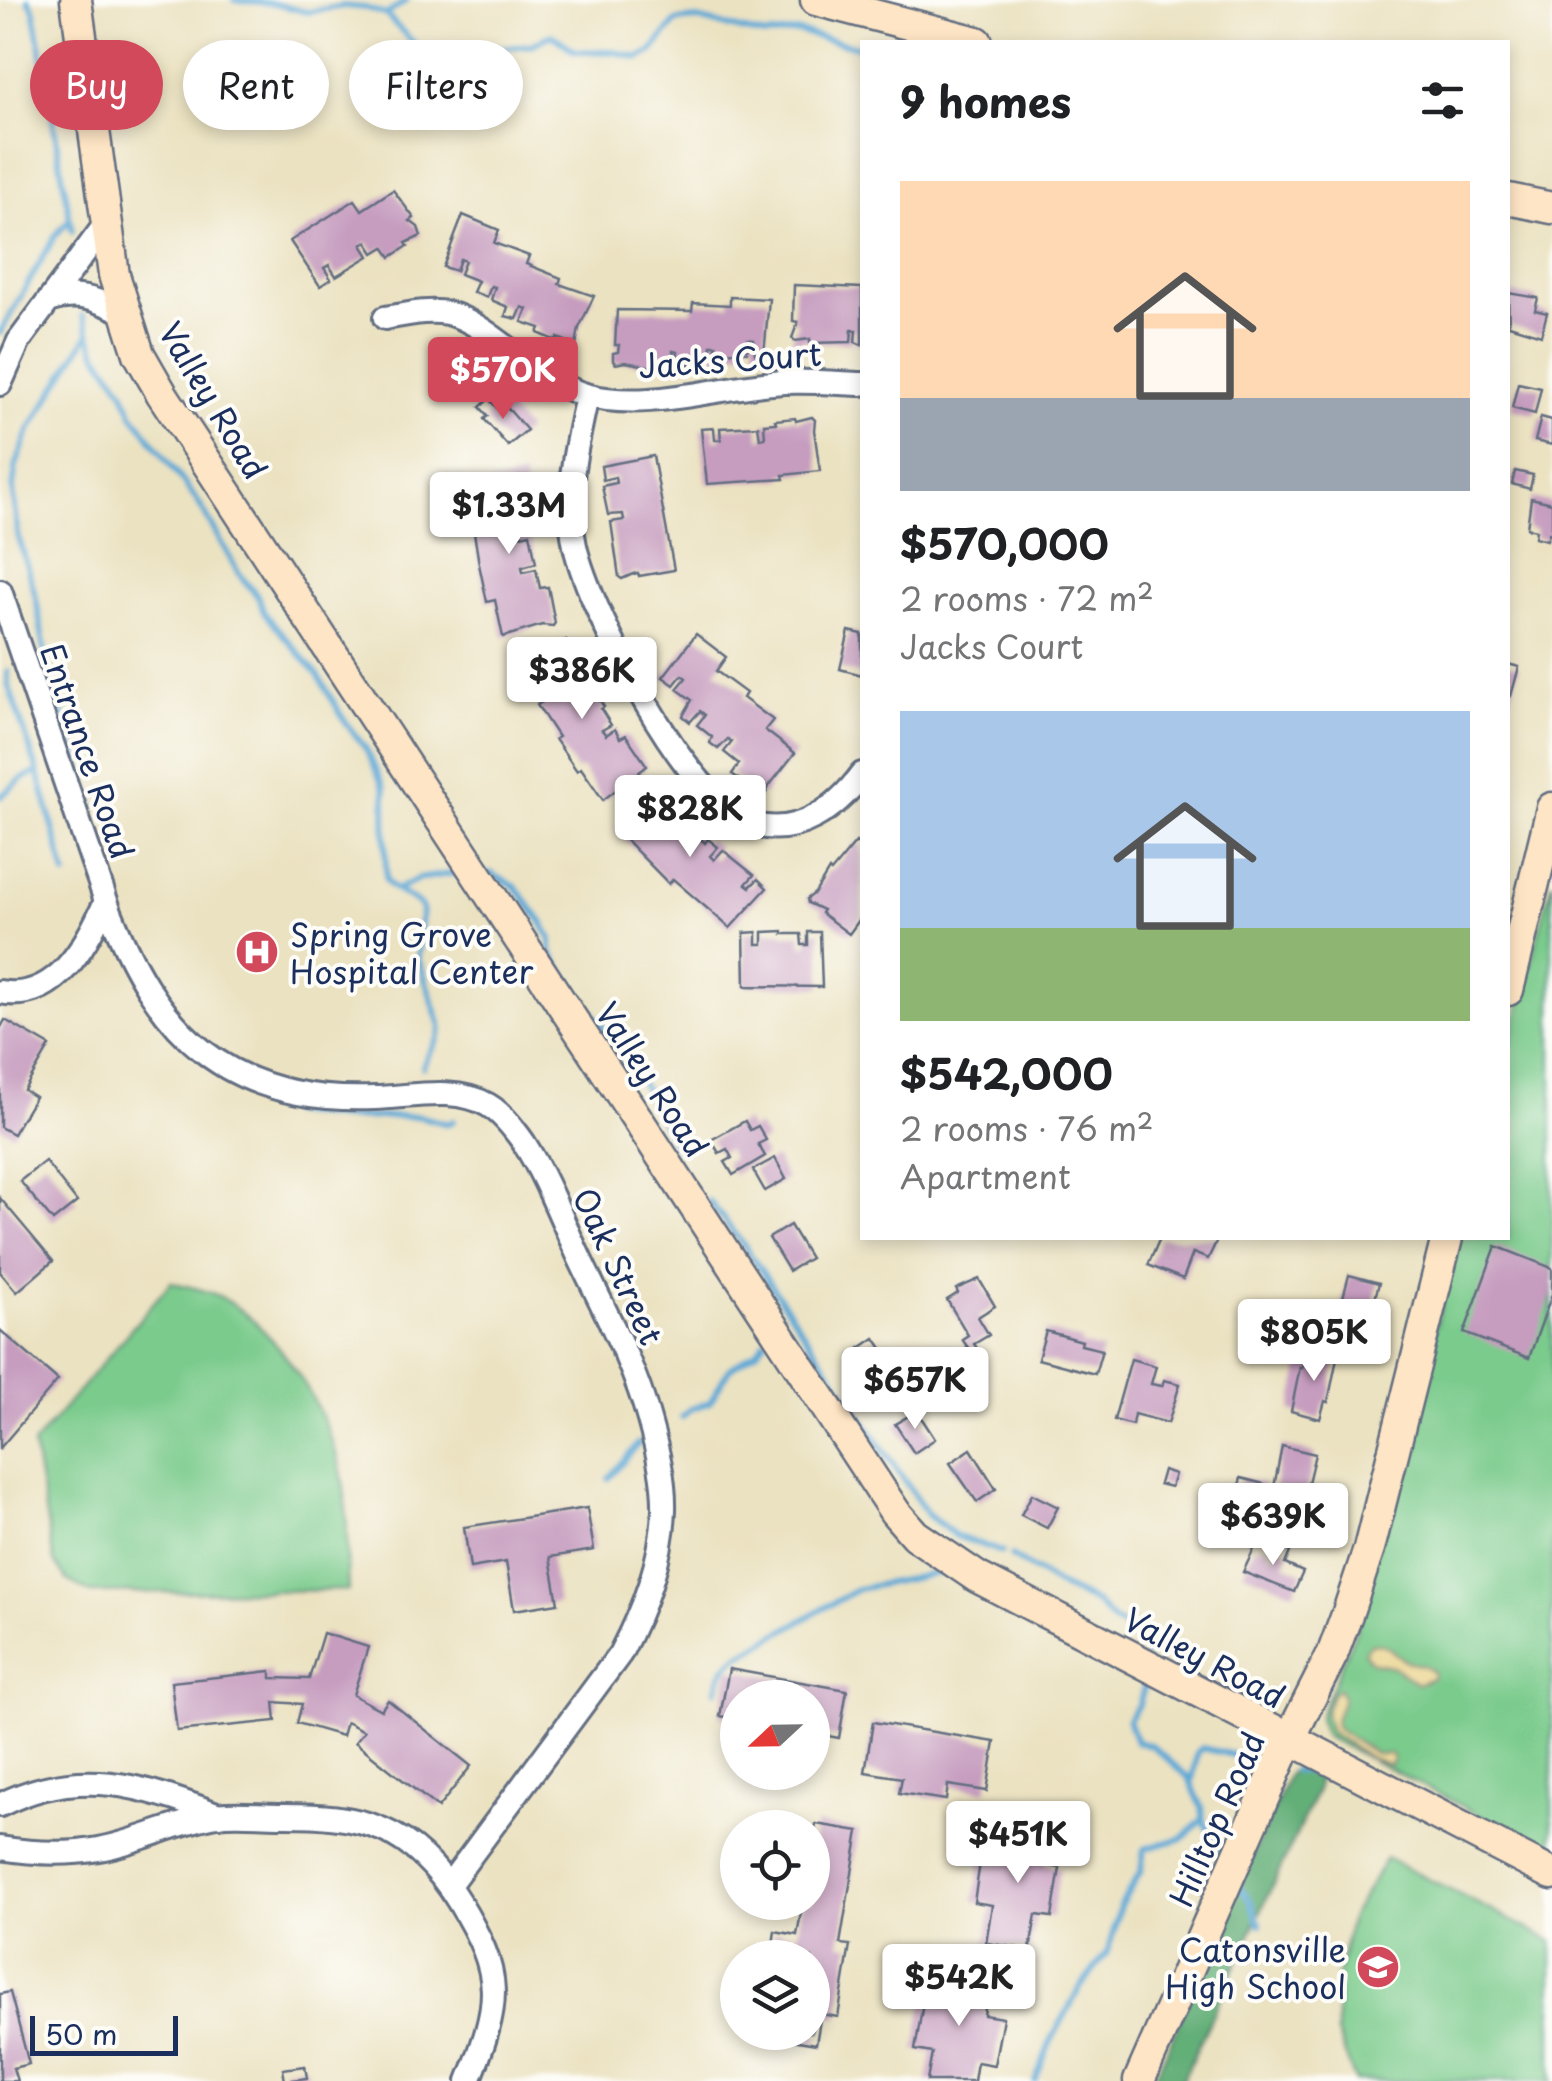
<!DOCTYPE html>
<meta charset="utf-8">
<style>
body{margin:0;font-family:"Playpen Sans",sans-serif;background:#f6f6f6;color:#202124;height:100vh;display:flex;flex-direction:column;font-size:38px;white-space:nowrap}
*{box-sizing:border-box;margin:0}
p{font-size:32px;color:#757577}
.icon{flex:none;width:55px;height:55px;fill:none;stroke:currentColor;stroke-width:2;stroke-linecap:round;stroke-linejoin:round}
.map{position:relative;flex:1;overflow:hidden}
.panel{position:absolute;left:860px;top:40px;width:650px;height:1200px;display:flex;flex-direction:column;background:#fff;border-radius:0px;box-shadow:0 5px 15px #0003}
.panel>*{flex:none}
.guide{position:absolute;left:30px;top:40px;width:680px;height:90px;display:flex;gap:20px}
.needle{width:65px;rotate:248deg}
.controls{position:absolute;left:720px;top:1680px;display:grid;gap:20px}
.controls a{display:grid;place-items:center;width:110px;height:110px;border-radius:50%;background:#fff;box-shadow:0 5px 15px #0003;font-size:50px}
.scale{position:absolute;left:30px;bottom:25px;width:148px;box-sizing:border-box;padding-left:10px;border:5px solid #1b2f5e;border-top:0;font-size:28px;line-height:35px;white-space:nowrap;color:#1b2f5e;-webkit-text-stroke:8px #fdfcf7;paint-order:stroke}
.price{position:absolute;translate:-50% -85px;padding:0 22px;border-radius:10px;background:#fff;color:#222;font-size:32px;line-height:65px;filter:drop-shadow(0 2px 5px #0008)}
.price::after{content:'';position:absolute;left:50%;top:60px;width:30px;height:22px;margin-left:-15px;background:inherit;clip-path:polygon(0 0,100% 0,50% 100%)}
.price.on{background:#d1495b;color:#fff}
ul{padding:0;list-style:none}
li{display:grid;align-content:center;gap:20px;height:530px;padding:0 40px}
li span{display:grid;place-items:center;height:310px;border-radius:0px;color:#555}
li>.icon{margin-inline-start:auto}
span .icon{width:180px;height:180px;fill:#fffc;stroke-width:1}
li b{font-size:42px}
h2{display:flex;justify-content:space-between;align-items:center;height:120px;padding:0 40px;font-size:42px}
.tag{padding:0 35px;border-radius:45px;background:#fff;box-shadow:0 5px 15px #0003;font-size:35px;line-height:90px}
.tag.on{background:#d1495b;color:#fff}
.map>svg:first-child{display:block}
</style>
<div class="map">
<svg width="1552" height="2081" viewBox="0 0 1552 2081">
<rect width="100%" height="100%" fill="#fdfcf7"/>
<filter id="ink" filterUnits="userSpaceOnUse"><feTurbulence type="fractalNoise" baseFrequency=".01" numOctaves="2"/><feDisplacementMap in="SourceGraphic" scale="20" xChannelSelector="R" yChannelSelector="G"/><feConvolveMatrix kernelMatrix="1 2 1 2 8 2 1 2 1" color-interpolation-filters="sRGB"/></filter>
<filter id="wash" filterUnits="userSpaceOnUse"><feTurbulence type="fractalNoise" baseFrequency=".0048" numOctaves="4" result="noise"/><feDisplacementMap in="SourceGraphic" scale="40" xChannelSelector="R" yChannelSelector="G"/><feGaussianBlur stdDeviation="2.25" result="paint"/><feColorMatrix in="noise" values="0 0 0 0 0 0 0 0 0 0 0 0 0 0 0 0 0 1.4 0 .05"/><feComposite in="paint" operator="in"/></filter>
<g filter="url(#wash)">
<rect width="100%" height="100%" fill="#ebe2c1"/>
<g fill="#7acb8c" stroke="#4a7d75" stroke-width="2.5">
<polygon points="1552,881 1552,1852 1325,1736 1319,1717 1356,1630 1459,1238 1508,1238 1508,1051"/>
<path d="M 171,1282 C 187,1287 209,1290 223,1298 C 279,1333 318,1396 338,1459 C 350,1499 346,1548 348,1590 L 91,1593 L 67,1580 L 54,1562 L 33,1445 Z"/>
<polygon points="1386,1858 1552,1941 1552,2081 1355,2081 1337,2033 1337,1978 1351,1917"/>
</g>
<polygon fill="#63af78" stroke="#3f6f6b" stroke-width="2.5" points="1299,1765 1319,1769 1317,1790 1182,2081 1153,2081 1288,1775"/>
<g fill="#eeda9e" stroke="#84847e" stroke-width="2.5">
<path d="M 1370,1644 C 1390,1641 1393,1656 1409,1662 C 1420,1667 1424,1663 1433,1672 L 1432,1678 L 1417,1684 L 1394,1667 L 1372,1662 L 1364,1652 Z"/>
<polygon points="1339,1689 1343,1698 1335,1720 1337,1729 1376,1754 1390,1754 1393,1758 1390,1765 1370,1758 1330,1732 1325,1713 1333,1692"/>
</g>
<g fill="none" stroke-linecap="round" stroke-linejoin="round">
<g stroke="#5da9d6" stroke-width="6">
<polyline points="28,0 33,7 37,27 72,231"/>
<polyline points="234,0 271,3 307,12 344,6 366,8 386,15 416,45 448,53 531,45 552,35 575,51 615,52 639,58 651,52 676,21 698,19 765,36 798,32 862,48"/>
<polyline points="386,15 407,0"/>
<path d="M 83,315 L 95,350 L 123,390 L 132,413 L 200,505 L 239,574 L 259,598 L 264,613 L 318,675 L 346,723 L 366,749 L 385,790 L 386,879 C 393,894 412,895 422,908 L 418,958 L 441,1026 C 442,1042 427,1051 423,1067"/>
<polyline points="0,333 55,236 69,220"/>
<polyline points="88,335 29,431 16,466 13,488 18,535 36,598 47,664 93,807"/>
<polyline points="8,671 8,684 38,772 66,875"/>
<polyline points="0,797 22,779 38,772"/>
<polyline points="490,873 516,887 542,922 551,939 551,952 571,985 629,1061 676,1147"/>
<polyline points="398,889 418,879 462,872"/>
<polyline points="290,1112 343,1118 418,1116 448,1124 453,1121"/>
<polyline points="709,1201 745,1247 928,1515 956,1536 1002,1552"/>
<polyline points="682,1417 690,1409 710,1402 729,1369 757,1351 765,1341"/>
<polyline points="609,1478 639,1443"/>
<polyline points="1011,1556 1058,1585 1096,1603 1112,1620 1133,1631 1142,1640 1147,1655"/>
<polyline points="1147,1677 1139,1704 1128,1720 1136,1742 1151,1745 1189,1778 1202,1808 1203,1819 1225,1864"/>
<polyline points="716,1690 723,1670 735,1658 858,1589 938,1573"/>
<polyline points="1294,1771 1316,1770 1389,1806"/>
<polyline points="1192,1781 1197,1754 1202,1748 1260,1761"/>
<polyline points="1239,1887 1250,1900 1260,1924"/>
<polyline points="1035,2081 1051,2041 1080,1988 1108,1951 1120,1906 1141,1871 1144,1849 1183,1838 1202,1820"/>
</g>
</g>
<g id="blocks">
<g fill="#c69cbf">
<polygon points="393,190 414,218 410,221 418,227 421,236 406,243 408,246 391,257 384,247 374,253 367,242 362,245 369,256 336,276 329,265 324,268 331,279 320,286 290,241 355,200 362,210"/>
<polygon points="463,215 499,230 494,243 529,256 526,264 561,278 559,284 594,296 579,328 576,345 558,338 557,341 538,333 540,328 522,322 527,309 522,307 517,319 505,316 508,307 491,300 495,287 491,286 487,297 473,292 478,281 460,274 465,261 460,259 456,271 443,267"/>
<polygon points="794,285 862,288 862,345 855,342 856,330 852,330 851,342 810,343 810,339 795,341 792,338 798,322 793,321"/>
<polygon points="1508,293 1538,298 1535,310 1547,313 1541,335 1509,325"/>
<polygon points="730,297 769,299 764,355 755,354 754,340 748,339 747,352 728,351 726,361 715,359 716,345 711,345 710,358 690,357 690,364 676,364 678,352 673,351 672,364 653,363 653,367 625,362 616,364 613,361 613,353 618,352 619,345 615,345 617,310 692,311 693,303 730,305"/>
<polygon points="1518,383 1541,388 1535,414 1512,408"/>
<polygon points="489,399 497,408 503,403 527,430 508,446 484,419 488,416 480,407"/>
<polygon points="812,417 815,420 814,430 820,471 783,475 784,479 707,484 701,429 714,428 715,440 721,440 720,428 758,426 760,439 765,438 764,424 776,423 775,420 795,418 796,421"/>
<polygon points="1541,417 1552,420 1552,445 1535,441"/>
<polygon points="653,456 674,570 639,576 638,573 633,574 622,579 619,577 611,522 624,520 623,514 608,515 602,486 616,483 615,477 603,480 601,466"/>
<polygon points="1515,471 1533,475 1530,489 1512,484"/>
<polygon points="523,476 526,490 514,493 515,498 527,495 531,526 516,530 517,536 530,533 536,563 522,567 523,572 536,569 540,588 548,587 555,623 553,626 542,625 503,637 495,600 487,602 479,564 473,526 478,525 470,488"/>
<polygon points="1531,498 1552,503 1552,534 1549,533 1547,540 1535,537 1536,530 1527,528"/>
<polygon points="849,631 862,634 862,675 840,669"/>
<polygon points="696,634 726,657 716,671 746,693 743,698 773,720 765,730 795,753 769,786 766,794 761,795 732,774 739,764 724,752 732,742 728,739 718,749 710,743 712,737 697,725 705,715 700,711 690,722 683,716 692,700 677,689 686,678 682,675 674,685 663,677"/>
<polygon points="566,640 574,651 564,658 567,663 578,656 588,672 585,674 590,685 581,691 584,695 593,689 604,707 601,709 611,725 602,730 606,735 615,729 620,738 626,735 647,766 603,800 581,768 577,771 555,739 558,737 537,705 542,702 521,670"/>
<polygon points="1508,664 1519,667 1511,696 1508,695"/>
<polygon points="652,789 662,798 653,808 657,811 665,802 687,826 678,836 683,840 692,830 705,843 708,839 718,847 710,856 714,860 723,850 754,875 746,884 750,887 758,879 767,888 730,928 673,879 669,884 615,829"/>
<polygon points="856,842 862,847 862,916 849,934 821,913 823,910 808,903 807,899 815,893 829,870 831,872"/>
<polygon points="783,931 783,934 801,934 802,945 808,945 808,932 820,932 822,987 745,986 744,933 757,932 757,944 763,944 763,932"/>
<polygon points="5,1020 50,1046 24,1090 35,1097 13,1134 0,1127 0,1029"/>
<polygon points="745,1121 750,1130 758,1126 766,1140 758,1144 765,1156 733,1175 725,1162 732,1158 727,1149 719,1153 711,1140"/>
<polygon points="775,1158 786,1179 765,1191 753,1170"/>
<polygon points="45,1161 77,1202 53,1221 20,1181"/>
<polygon points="0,1198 53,1261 17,1292 0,1272"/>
<polygon points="790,1225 810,1258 789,1271 769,1238"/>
<polygon points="1160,1238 1218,1238 1208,1259 1193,1253 1183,1279 1148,1265"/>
<polygon points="1496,1246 1552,1268 1552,1294 1529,1358 1464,1333"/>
<polygon points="1349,1275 1379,1283 1367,1328 1337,1321"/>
<polygon points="979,1279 995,1306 978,1317 989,1335 974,1344 977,1348 971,1352 962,1339 968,1335 947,1300 958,1293 956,1289"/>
<polygon points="0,1330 58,1380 0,1448"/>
<polygon points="1046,1331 1082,1341 1081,1345 1102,1350 1095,1374 1038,1359"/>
<polygon points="875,1338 908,1387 881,1406 850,1355"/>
<polygon points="1307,1350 1337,1358 1328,1402 1325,1401 1320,1419 1291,1411 1300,1367 1302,1368"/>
<polygon points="1131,1359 1156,1366 1151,1384 1162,1386 1164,1380 1180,1384 1168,1423 1134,1414 1132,1425 1114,1420"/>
<polygon points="917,1411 935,1439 914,1453 895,1424"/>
<polygon points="1282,1446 1315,1454 1305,1495 1274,1487"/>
<polygon points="971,1449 996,1489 977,1502 950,1463"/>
<polygon points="1163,1470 1175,1474 1171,1487 1159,1484"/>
<polygon points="1241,1478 1264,1484 1258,1507 1235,1501"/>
<polygon points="1032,1494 1058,1507 1047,1528 1021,1515"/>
<polygon points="587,1508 594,1550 550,1557 558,1603 514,1610 506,1562 470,1568 464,1527"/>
<polygon points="1260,1545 1271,1550 1269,1554 1273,1556 1278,1546 1290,1552 1285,1564 1303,1572 1294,1592 1243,1572 1255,1547 1259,1548"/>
<polygon points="323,1633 368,1647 353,1695 381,1710 388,1700 471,1766 438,1808 355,1742 364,1731 346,1722 342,1736 297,1723 302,1704 274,1702 276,1721 177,1731 171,1682 271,1671 271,1678 309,1679"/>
<polygon points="729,1669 847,1690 839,1738 812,1733 812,1698 738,1698 738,1719 720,1716"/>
<polygon points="873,1722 995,1742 987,1791 948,1785 946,1800 899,1793 902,1778 865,1772"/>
<polygon points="1006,1823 1050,1830 1045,1865 1060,1868 1052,1917 1036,1915 1030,1950 986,1943 992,1905 974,1902 981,1856 1000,1859"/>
<polygon points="816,1824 859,1831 840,1944 850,1945 838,2017 821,2014 816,2044 763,2035 812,2032 812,1958 771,1958 775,1931 797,1935 803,1902 812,1902 812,1845"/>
<polygon points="947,1970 990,1977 984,2015 1003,2018 994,2065 977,2062 974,2081 927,2081 932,2053 915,2050 923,2003 941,2006"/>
<polygon points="10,1992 29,2064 13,2068 17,2081 0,2081 0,1994"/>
<polygon points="305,2066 307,2078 285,2081 283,2069"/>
</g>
</g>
</g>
<g filter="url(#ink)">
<use href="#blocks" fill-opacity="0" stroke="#646e81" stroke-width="2.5"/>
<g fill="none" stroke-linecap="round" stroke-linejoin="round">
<g stroke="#646e81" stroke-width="28">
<g id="street">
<path d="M 51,300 C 79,291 99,301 124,312"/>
<path d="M 385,318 C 405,315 427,309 447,313 C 489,322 535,381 586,395 C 646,412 724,385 785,382 C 811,381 837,383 862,384"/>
<polyline points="0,384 19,341 107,222"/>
<path d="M 587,396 C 576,447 564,494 575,546 C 589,610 689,805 752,824 C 797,838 837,808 862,774"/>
<path d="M 0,591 L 106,901 C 87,944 56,1003 0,992"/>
<path d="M 106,901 C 156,1034 227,1104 375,1098 C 410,1097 456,1086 488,1105 C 502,1113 515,1130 524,1143 C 547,1179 562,1221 580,1259 C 605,1312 634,1364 649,1420 C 657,1448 665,1480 664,1510 C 662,1561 644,1608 620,1654 L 449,1885"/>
<path d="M 0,1805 C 78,1765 141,1785 219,1815"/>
<path d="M 0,1848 C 31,1853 67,1855 99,1849 C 139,1842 177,1822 217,1815 C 236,1812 259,1815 278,1815 C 362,1814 413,1826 459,1902 C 504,1976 501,2001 469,2081"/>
</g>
</g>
<g stroke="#646e81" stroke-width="35">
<g id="secondary">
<polyline points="76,0 114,275 139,354 162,394 895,1512 915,1535 977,1577 1552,1874"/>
<polyline points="816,0 977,42"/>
<polyline points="1508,199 1552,208"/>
<polyline points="1508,990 1552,808"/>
<polyline points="1139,2081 1289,1740 1332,1655 1348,1612 1369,1549 1447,1238"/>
</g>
</g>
<use href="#street" stroke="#fff" stroke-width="22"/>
<use href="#secondary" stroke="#fee5c5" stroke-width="30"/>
</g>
</g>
<defs>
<g id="hospital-disc" transform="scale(2.25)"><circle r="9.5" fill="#d1495b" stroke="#fdfcf7"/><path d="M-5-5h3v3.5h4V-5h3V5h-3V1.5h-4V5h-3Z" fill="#fff"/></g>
<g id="school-disc" transform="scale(2.25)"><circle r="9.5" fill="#d1495b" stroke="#fdfcf7"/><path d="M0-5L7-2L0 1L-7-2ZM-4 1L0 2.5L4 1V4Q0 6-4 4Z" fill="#fff"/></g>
</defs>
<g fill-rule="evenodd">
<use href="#hospital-disc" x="257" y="952"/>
<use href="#school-disc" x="1378" y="1967"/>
</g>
<g text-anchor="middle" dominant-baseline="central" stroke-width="8" stroke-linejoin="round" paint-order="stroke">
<g font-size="32" fill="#1b2f5e" stroke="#fdfcf7">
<text transform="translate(730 359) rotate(-4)">Jacks Court</text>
<text transform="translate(214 400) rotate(59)">Valley Road</text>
<text transform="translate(88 751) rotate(71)">Entrance Road</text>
<text transform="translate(653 1079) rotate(57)">Valley Road</text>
<text transform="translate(619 1266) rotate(65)">Oak Street</text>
<text transform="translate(1205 1657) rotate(28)">Valley Road</text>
<text transform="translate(1216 1819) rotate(-66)">Hilltop Road</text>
</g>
<g font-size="32" fill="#1b2f5e" stroke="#fdfcf7" text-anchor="start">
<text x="290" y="934">Spring Grove<tspan x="290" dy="37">Hospital Center</tspan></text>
<text x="1346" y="1949" text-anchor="end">Catonsville<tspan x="1346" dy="37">High School</tspan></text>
</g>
</g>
</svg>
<div class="controls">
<a><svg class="needle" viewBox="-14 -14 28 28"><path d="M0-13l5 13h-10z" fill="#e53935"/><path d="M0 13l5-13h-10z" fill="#757577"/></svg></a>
<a><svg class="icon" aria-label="locate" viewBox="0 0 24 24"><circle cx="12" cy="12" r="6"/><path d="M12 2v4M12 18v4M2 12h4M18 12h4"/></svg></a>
<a><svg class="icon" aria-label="layers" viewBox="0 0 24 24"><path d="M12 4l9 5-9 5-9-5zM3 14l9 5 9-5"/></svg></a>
</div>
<div class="scale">50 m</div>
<b class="price on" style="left:503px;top:422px">$570K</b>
<b class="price" style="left:509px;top:557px">$1.33M</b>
<b class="price" style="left:582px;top:722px">$386K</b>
<b class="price" style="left:690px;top:860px">$828K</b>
<b class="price" style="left:1314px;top:1384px">$805K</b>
<b class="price" style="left:915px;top:1432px">$657K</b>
<b class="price" style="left:1273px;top:1568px">$639K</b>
<b class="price" style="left:1018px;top:1886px">$451K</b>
<b class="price" style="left:959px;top:2029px">$542K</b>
<div class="guide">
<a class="tag on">Buy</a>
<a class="tag">Rent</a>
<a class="tag">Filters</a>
</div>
<section class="panel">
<h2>9 homes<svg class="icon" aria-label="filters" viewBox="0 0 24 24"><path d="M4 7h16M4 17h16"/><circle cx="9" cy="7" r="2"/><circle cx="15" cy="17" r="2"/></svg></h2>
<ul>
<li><span style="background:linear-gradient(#ffd9b3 70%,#9aa5b1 0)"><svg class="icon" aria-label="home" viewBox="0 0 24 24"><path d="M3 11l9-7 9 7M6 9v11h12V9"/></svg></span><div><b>$570,000</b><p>2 rooms · 72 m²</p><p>Jacks Court</p></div></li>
<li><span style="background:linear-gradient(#a9c7e8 70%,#8fb573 0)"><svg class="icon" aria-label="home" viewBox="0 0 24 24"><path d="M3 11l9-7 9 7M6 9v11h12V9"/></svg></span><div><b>$542,000</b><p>2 rooms · 76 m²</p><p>Apartment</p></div></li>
</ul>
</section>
</div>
